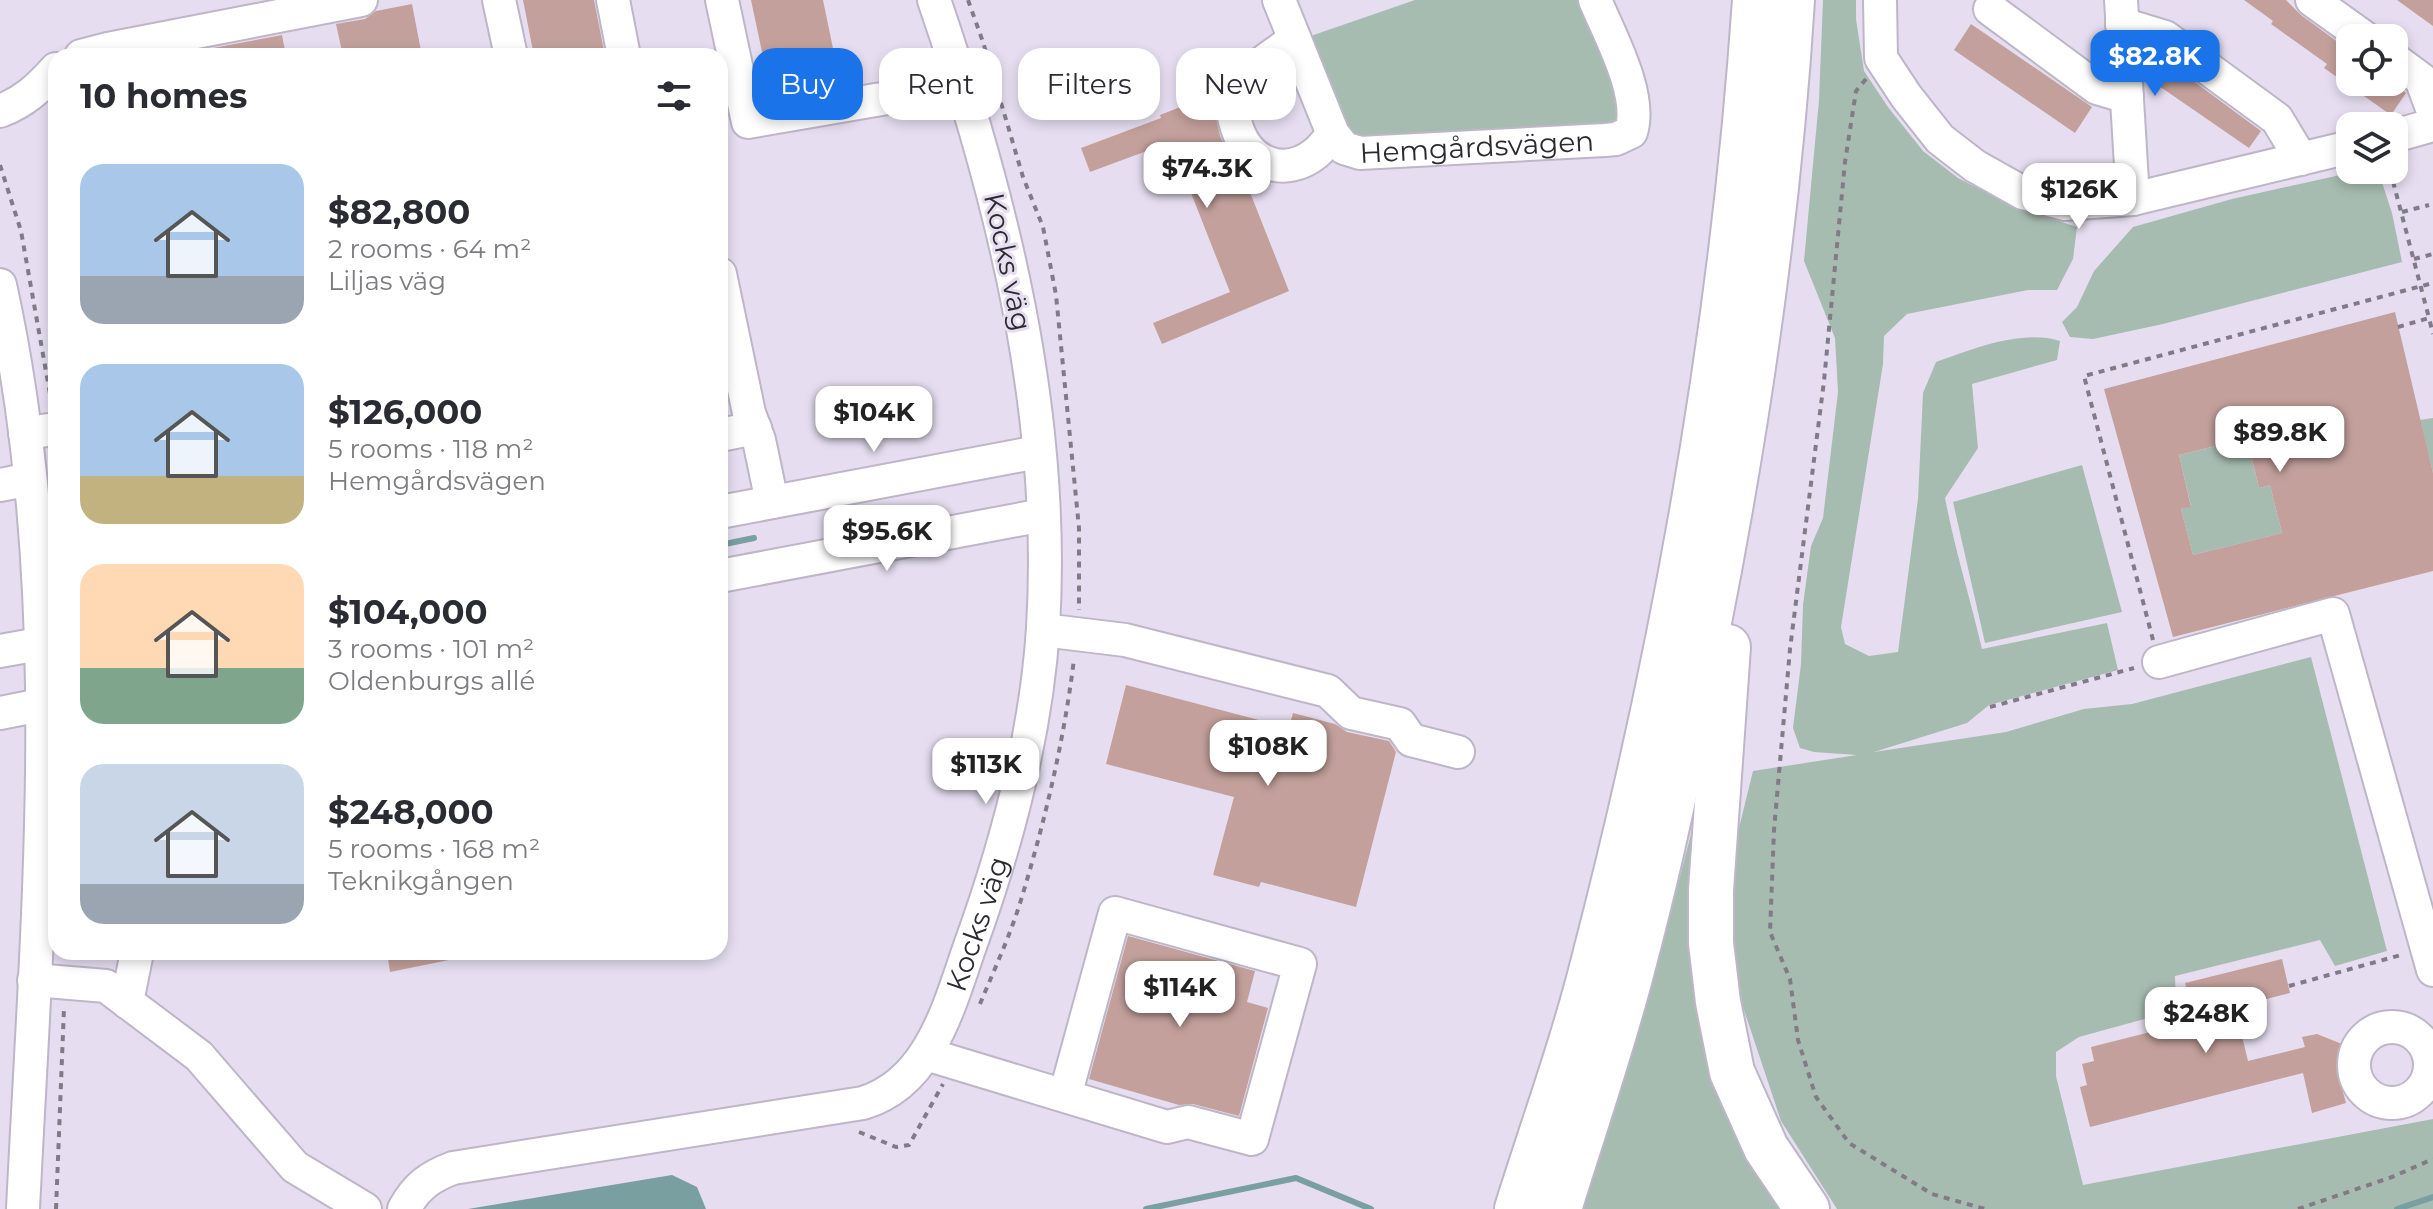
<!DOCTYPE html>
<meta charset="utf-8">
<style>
body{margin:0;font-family:Montserrat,sans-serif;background:#f7f7f7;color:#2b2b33;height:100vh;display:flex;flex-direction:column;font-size:30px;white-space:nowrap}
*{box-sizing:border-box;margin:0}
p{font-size:26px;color:#7c7c81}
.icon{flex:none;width:44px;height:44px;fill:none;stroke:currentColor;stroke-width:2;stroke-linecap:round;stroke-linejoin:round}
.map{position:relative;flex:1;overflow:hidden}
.sheet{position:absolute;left:48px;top:48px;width:680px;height:912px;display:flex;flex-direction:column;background:#fff;border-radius:24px;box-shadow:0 4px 12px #0003}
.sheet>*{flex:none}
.banner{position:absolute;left:752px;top:48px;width:760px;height:72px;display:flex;gap:16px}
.fabs{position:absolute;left:2336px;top:24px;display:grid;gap:16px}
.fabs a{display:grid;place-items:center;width:72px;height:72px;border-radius:16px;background:#fff;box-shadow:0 4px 12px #0003;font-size:40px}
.price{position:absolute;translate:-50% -68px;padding:0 18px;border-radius:16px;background:#fff;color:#222;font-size:26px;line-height:52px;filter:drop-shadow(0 2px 4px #0008)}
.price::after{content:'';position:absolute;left:50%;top:48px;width:24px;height:18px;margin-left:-12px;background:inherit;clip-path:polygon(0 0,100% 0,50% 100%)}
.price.active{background:#1a73e8;color:#fff}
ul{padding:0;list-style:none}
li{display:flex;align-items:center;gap:24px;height:200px;padding:0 32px}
li span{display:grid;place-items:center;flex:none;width:224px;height:160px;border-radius:24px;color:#555}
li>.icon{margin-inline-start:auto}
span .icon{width:96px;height:96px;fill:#fffc;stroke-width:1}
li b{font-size:34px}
h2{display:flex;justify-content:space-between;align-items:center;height:96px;padding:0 32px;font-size:34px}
.pill{padding:0 28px;border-radius:24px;background:#fff;box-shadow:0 4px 12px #0003;font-size:28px;line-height:72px}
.pill.active{background:#1a73e8;color:#fff}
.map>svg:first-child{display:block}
</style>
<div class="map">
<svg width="2433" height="1209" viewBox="0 0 2433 1209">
<rect width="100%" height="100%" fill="#e6def0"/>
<g fill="#a7bcb0">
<polygon points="1415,0 1592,0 1619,66 1623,133 1342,138 1302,39"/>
<path d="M 1823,0 L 1856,0 L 1856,19 L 1864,71 L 1888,107 L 1923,151 L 1958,178 L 2015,207 L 2077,227 L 2073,259 L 2057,290 L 2028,290 L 1907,314 L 1884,336 L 1883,364 L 1841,627 L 1845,644 L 1869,656 L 1898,652 L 1918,499 L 1923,393 L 1936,362 C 1973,349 2021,329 2060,341 L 2057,360 L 1972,384 L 1978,448 L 1945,498 C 1955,550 1970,598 1982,649 L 2107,623 L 2118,670 L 1989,705 L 1967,723 L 1874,752 L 2006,732 L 2084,709 L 2132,704 L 2311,657 L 2387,951 L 2335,966 L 2320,940 L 2175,976 L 2176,1004 L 2159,1015 L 2079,1037 L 2056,1052 L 2056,1076 L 2083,1185 L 2433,1119 L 2433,1209 L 1837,1209 L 1781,1121 L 1743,1007 L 1729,916 L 1736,840 L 1753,771 L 1857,755 L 1814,752 L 1800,748 L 1793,728 L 1801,664 L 1803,605 L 1811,546 L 1823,518 L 1838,392 L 1835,338 L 1804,261 L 1819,100 Z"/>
<polygon points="2363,170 2378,170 2392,213 2402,262 2163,324 2093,339 2070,337 2062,322 2077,307 2094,271 2133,227 2232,199"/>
<polygon points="2433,418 2433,473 2420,420"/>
<polygon points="2260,435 2250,451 2259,488 2270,485 2282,533 2193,555 2181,509 2191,506 2179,455"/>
<polygon points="2082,465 2122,612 1985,643 1953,502"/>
<polygon points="1705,780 1700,942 1794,1209 1583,1209 1660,954"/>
</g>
<polygon fill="#799fa1" points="672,1175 697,1187 706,1209 468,1209"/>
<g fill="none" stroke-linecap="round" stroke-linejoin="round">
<g stroke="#799fa1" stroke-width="6">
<polyline points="720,545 754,538"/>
<polyline points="1146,1209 1296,1178 1371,1209"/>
<polyline points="2397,1209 2433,1197"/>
</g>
</g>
<g fill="#c3a09b" fill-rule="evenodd">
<polygon points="523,0 594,0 605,56 534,56"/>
<polygon points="751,0 823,0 841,87 772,99"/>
<polygon points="2244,0 2286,0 2301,15 2350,51 2350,82 2393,82 2406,93 2391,115 2324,68 2327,64 2271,24 2273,21"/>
<polygon points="2397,0 2433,0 2433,26"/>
<polygon points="412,4 422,56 343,56 336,24 365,19 376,11"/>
<polygon points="1971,24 2092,107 2075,133 1954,50"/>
<polygon points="282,35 286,56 204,56 203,50"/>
<polygon points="2173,66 2261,131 2249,148 2159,86"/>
<polygon points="1211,95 1220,136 1227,151 1240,167 1289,291 1162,344 1153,323 1230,292 1171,142 1090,172 1081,148 1161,118 1160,115"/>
<path d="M 2395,312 L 2433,473 L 2433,571 L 2173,637 L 2104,389 ZM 2247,438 L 2259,488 L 2270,485 L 2282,533 L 2193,555 L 2181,509 L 2191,507 L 2179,455 Z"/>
<polygon points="720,367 728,404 720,406"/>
<polygon points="1126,685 1289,728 1293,713 1335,724 1347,732 1389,741 1396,752 1356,907 1261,882 1259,887 1213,875 1234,797 1106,764"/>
<polygon points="1128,936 1255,971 1247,1002 1268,1008 1239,1116 1193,1104 1179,1105 1089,1079"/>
<polygon points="387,952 448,952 449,960 390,972"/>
<polygon points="2282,959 2290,993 2235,1007 2248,1061 2305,1047 2302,1037 2317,1034 2342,1044 2337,1071 2346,1103 2312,1113 2303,1073 2090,1127 2080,1087 2087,1085 2082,1064 2094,1061 2091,1047 2194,1021 2185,983"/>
</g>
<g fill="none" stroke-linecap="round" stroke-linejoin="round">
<g stroke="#beb6c8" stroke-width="36">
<g id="minor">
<polyline points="499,0 511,56"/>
<polyline points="613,0 624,56"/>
<polyline points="722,0 748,122 963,85"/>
<path id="s1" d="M 1279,0 L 1333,134 L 1344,148 L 1360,153 L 1605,140 L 1616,139 L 1631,132 C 1643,95 1610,36 1595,0"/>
<polyline points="1880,0 1881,58 1906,96 1940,139 1975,166 2023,193 2065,204 2133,199 2350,147"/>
<polyline points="2121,0 2133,199"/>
<polyline points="2312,0 2365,38"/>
<polyline points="1990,9 2097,88 2127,97"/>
<polyline points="2122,24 2165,37 2277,119 2301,159"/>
<path d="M 1295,40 C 1282,48 1238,78 1233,91 C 1229,103 1234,117 1237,128 C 1249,164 1285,178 1316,153 C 1322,148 1328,140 1333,134"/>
<polyline points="81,56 108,49 361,0"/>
<polyline points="2394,59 2421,79 2433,111"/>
<path d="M 0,111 C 24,102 39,88 56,69"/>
<polyline points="2394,136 2433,125"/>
<polyline points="720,274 749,413 759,440 772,502"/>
<path d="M 0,285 C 67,590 38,900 23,1209"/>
<polyline points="25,433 56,429"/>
<polyline points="720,435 755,428"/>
<polyline points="0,485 30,479"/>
<polyline points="720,512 1038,452"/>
<polyline points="720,576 1043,515"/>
<polyline points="1043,630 1125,640 1328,691 1351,713 1400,724 1411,740 1458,752"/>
<polyline points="0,651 56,641"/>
<polyline points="2159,662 2333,614 2433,970"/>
<polyline points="0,713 56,702"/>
<polyline points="34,980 106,986 199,1056 295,1167 365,1209"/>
<polyline points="127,1002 137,952"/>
<circle cx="2392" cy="1065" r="38"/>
<polyline points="926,1054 1167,1127 1188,1122 1252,1139 1300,964 1115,913 1065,1096"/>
<path id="s2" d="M 404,1209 C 416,1187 429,1177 453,1168 L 863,1103 C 930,1083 949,1006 970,946 C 1007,844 1036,737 1043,628 C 1056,414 1003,201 934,0"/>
</g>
</g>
<g stroke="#beb6c8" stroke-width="48">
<g id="highway">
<polyline points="1728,647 1711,890 1711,943 1718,1002 1732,1072 1766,1148 1807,1209"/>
<path d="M 1517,1209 C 1543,1126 1573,1044 1594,960 C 1676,645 1733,325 1755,0"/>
<path d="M 1559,1209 C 1584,1128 1612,1048 1633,966 C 1663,854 1686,740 1708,627 C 1749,419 1779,211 1792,0"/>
</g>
</g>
<g stroke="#817b87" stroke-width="4" stroke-dasharray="6 6" stroke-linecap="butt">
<polyline points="968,0 983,42 1023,177 1043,227 1056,295 1079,528 1079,610"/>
<polyline points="1866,79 1856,91 1845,162 1824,381 1790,649 1774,830 1770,932 1790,979 1798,1040 1816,1097 1849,1143 1932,1194 1985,1209"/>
<polyline points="0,165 21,231 52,405"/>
<polyline points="2390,170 2429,318"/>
<polyline points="2402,212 2429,205"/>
<polyline points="2414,259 2433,254"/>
<polyline points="2398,327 2429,318 2433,334"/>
<polyline points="2153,640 2084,376 2433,283"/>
<polyline points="1990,707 2134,668"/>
<polyline points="2289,986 2401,955"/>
<path d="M 980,1004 C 994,970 1010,936 1021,900 C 1045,821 1064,741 1074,659"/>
<polyline points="859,1132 896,1147 909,1145 943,1084"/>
<polyline points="56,1209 64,1008"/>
<polyline points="2298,1209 2392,1177 2433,1159"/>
</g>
<use href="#minor" stroke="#fff" stroke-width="32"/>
<use href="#highway" stroke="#fff" stroke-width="44"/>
</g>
<g text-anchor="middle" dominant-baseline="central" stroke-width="6" stroke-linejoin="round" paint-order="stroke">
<g font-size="28" fill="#2c2930" stroke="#e6def0">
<text stroke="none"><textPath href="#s1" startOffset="296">Hemgårdsvägen</textPath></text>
<text transform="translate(1008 262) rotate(78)">Kocks väg</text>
<text stroke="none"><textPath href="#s2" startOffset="702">Kocks väg</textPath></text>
</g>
</g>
</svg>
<div class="fabs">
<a><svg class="icon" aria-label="locate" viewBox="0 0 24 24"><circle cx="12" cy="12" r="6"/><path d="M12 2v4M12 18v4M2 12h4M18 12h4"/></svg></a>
<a><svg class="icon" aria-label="layers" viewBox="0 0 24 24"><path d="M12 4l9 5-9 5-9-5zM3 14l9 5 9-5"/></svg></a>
</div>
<b class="price active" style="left:2155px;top:98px">$82.8K</b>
<b class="price" style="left:1207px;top:210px">$74.3K</b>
<b class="price" style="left:2079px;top:231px">$126K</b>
<b class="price" style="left:874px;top:454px">$104K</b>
<b class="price" style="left:2280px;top:474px">$89.8K</b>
<b class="price" style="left:887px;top:573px">$95.6K</b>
<b class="price" style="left:1268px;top:788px">$108K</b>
<b class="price" style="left:986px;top:806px">$113K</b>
<b class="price" style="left:1180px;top:1029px">$114K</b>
<b class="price" style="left:2206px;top:1055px">$248K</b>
<div class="banner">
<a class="pill active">Buy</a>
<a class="pill">Rent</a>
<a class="pill">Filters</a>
<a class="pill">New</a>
</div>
<section class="sheet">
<h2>10 homes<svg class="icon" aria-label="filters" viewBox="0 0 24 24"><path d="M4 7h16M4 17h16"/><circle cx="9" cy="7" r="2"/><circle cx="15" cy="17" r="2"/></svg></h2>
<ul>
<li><span style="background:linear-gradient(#a9c7e8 70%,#9aa5b1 0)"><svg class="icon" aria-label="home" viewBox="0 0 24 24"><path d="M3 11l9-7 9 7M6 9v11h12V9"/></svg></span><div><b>$82,800</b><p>2 rooms · 64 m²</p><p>Liljas väg</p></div></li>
<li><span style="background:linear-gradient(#a9c7e8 70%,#c2b280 0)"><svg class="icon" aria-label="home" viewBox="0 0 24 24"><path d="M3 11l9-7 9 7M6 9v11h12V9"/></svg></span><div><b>$126,000</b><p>5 rooms · 118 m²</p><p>Hemgårdsvägen</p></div></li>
<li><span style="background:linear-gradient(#ffd9b3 65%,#7fa58c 0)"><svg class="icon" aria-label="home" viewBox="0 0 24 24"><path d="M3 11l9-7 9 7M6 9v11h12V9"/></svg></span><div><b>$104,000</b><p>3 rooms · 101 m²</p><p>Oldenburgs allé</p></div></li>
<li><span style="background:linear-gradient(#c9d6e8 75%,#9aa5b1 0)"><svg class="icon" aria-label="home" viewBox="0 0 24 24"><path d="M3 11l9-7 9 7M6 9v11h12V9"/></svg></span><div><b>$248,000</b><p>5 rooms · 168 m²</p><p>Teknikgången</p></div></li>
</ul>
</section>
</div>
